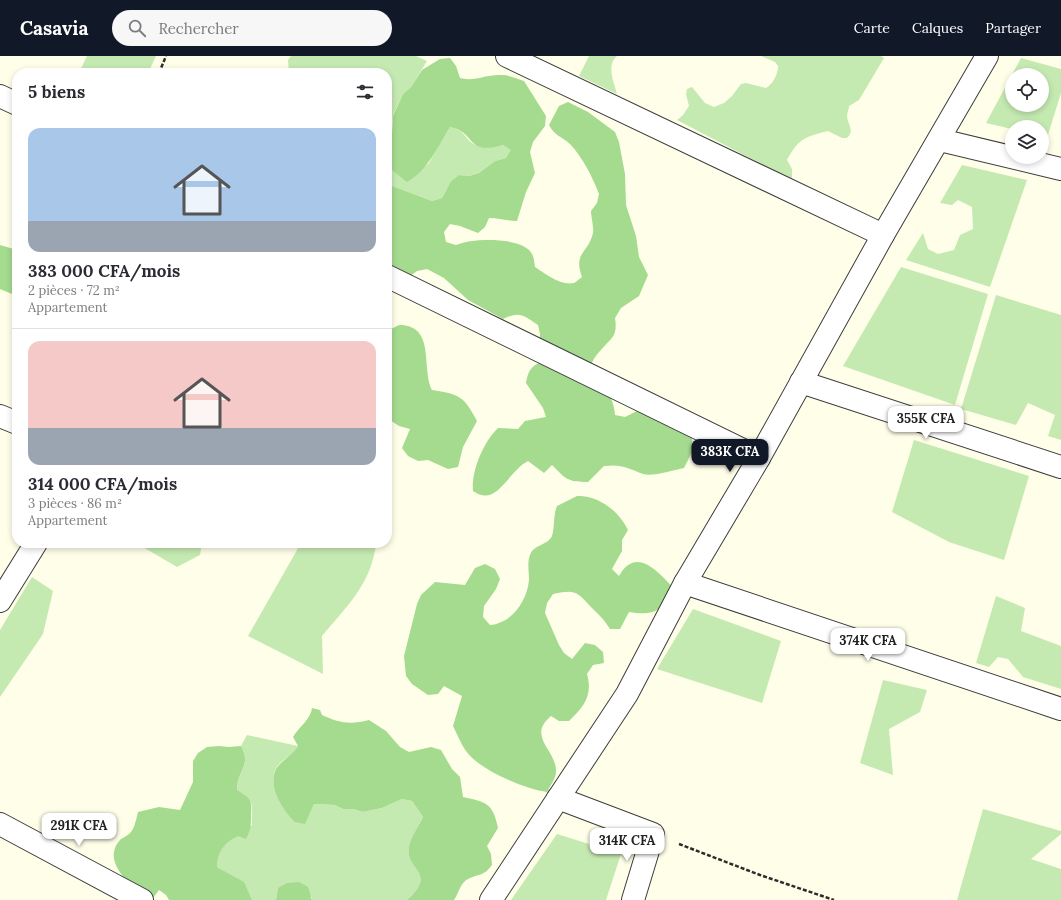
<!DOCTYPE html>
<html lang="fr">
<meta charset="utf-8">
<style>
body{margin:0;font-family:Lora,serif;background:#f7f7f7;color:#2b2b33;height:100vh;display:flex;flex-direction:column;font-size:15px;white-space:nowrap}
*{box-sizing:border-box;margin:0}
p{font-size:13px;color:#7c7c81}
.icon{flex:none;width:22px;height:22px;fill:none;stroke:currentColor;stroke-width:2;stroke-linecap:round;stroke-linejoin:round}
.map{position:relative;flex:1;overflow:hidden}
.details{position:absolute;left:12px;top:12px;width:380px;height:480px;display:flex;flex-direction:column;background:#fff;border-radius:16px;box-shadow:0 2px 6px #0003}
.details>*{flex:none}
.fabs{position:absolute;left:1005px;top:12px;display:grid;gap:8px}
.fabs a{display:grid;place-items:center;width:44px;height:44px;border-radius:50%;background:#fff;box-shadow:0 2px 6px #0003;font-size:20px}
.price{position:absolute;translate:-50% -34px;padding:0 9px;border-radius:8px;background:#fff;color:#222;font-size:13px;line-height:26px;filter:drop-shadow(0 1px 2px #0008)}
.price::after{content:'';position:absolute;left:50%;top:24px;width:12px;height:9px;margin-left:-6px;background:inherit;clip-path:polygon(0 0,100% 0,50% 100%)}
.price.current{background:#111827;color:#fff}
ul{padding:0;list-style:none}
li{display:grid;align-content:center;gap:8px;height:212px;padding:0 16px}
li+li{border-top:1px solid #e1e1e2}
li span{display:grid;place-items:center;height:124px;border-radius:12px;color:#555}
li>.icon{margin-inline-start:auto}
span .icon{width:72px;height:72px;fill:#fffc;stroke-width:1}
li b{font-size:17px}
h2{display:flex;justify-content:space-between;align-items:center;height:48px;padding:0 16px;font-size:17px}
header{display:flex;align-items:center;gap:24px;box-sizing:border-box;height:56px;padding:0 20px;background:#111827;color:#fff}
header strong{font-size:19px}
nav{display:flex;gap:22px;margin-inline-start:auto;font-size:14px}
.search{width:280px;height:36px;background:#f7f7f7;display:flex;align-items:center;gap:10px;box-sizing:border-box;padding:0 14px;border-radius:22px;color:#7c7c81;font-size:15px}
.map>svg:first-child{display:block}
</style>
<header>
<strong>Casavia</strong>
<div class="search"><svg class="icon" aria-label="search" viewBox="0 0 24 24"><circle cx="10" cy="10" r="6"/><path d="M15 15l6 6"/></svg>Rechercher</div>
<nav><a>Carte</a><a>Calques</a><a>Partager</a></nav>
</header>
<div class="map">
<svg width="1061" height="844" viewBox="0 0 1061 844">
<rect width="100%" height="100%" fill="#fffee8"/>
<g fill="#c5eab1" fill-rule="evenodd">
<polygon points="87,0 156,0 148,17 79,17"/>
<polygon points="291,0 416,0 427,5 411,31 403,38 393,59 392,69 387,77 387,17 289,17 288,4"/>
<path d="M 589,0 L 617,0 C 606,9 614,26 617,38 L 579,20 Z"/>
<path d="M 761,0 L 881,0 L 884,2 L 859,44 L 849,50 C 849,53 847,57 847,60 C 848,70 855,74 847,82 L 842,82 L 828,75 C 805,81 799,82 787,104 L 792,113 L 792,124 L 677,64 L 683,59 L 689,50 L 686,38 L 687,33 L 692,31 L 705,47 L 714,51 L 724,47 L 732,40 L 741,28 L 746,27 L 766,32 C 773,28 778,18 778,10 L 775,6 Z"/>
<path d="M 1021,2 L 1061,13 L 1061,37 L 1047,82 L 1042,81 L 1042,71 L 1012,71 L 1012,73 L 986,67 ZM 1012,19 L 1042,19 L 1042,49 L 1012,49 Z"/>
<path d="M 450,71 C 465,74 462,79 472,87 C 480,92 494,91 503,89 L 512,94 L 506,102 L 495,105 L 479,117 L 469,120 L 459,119 L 451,125 L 442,142 L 432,145 L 387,128 L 387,86 L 392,77 L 388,96 L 422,113 L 429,107 Z"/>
<polygon points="962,109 1027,124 990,231 906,204 923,177 928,193 938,198 954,194 960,179 973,173 972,151 958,144 952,149 940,147"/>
<polygon points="901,211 988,238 955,349 843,310"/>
<polygon points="996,239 1061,259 1061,384 1048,380 1055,359 1028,347 1016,369 961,353"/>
<polygon points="914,384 1029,420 1004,504 949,486 892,456"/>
<polygon points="136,487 202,487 200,499 177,511"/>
<path d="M 301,487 L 376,487 C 372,527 347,550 322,580 L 323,618 L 248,580 Z"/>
<polygon points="32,521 53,535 43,578 0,641 0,574"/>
<polygon points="996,540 1025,552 1021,575 1061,590 1061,633 1023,621 1008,603 998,601 989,611 976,607"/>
<polygon points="693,553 781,585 762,647 657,613"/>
<polygon points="883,624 927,634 920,656 889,673 893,719 860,707"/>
<path d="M 247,679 L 298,690 C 292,699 280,705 276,712 C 267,731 283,754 296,766 L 305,767 L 314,748 L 335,749 L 343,753 L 353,753 L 363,756 L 382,752 L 402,743 L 412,745 L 423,761 C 419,770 411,780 409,790 C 404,814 439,815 407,844 L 312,844 L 312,841 L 278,832 L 276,844 L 252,844 L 243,826 L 217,811 C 217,787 236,782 252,769 C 251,749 257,746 237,735 C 237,714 252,710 241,690 Z"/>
<polygon points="983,753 1061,775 1061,778 1031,803 1061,813 1061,844 957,844"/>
<polygon points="557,778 621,798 606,844 511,844"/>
</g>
<g fill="#a4db8f">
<path d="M 450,2 L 456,10 L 460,22 C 475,26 486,18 502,19 C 509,19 517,23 524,25 L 546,60 L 545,70 L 533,86 L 530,96 L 535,117 L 526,136 L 517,165 C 507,165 499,162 489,162 L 485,171 L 478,177 L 460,170 L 450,168 L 444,176 L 446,186 L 456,189 C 472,182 515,181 529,194 C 534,199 534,204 535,211 C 544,217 561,230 574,227 C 576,226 579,223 582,221 C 573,196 588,198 593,177 C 594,171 591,161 591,155 L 597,147 L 599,138 C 593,122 582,100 570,88 C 561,80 555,80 549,69 L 559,50 L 568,46 L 588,56 L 615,76 L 619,86 L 625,118 L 626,149 L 636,180 L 639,201 L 648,219 L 639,240 L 621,252 L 615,262 C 618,281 611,282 600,295 C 594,301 591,308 589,315 C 602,329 614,339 615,359 L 625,361 L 643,352 L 691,373 L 693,394 L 684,412 C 674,414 652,421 643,418 C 627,412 623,408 604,410 L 588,426 C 567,426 566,423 552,409 L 544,417 L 528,405 C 507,416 497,452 473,435 C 471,415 484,385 498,372 L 518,373 L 525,365 L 546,361 L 543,352 L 526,327 C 528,314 532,309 545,304 L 539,288 L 540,278 L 538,269 C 523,259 520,255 503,263 L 468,244 L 444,222 L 427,213 L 417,215 L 409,221 L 387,218 L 387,128 L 432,145 L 442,142 L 451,125 L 459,119 L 469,120 L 479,117 L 495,105 L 506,102 L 511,94 L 503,89 C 465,100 477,76 450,71 C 438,91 428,114 407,126 L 392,114 L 387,106 L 392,77 L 393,60 L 403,38 L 411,31 L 422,14 L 440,3 Z"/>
<polygon points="0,189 17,194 17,210 12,222 12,238 0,233"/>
<path d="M 399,269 C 436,269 421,312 432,334 C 459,338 464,340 477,365 L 463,391 L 458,411 L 448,413 L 428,404 L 418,405 L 408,400 L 402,392 L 410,373 L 399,370 L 387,362 L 387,277 L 389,274 Z"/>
<path d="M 577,440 C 598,439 619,455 628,474 L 622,484 L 622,495 L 612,513 L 619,520 C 622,515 625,510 632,507 C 647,501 666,524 675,534 C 662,555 654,560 629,556 L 620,573 L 610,573 C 604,563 597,557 589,549 C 576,534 573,534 553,538 L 547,547 L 545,557 L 559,589 L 564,597 L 572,603 L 585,587 L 595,589 L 603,596 L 604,607 L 593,609 L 587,618 C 593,639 584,651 569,665 L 559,665 L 551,660 C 526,681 557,694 556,716 C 556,722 550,730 547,736 C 525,733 479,714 466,695 C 461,688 457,678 453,670 L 462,640 L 444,630 L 438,638 L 428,639 L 412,628 L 406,620 L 404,600 L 417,548 L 421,539 L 435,526 L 465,529 L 475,512 L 485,508 L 495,513 L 500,523 L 496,533 L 484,550 L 483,561 L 490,569 C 512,567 527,545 529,524 C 529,516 527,506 530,499 C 534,488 547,490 552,480 C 555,471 553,459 557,450 Z"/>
<path d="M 312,652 L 320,654 L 322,659 C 339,667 350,669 369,664 L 386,675 L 400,691 L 409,696 L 431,691 L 441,694 L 452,713 L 460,721 L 463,741 C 486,746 493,747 498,772 L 487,790 L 491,798 L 492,809 C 483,821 480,817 468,823 C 460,827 459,837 454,844 L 407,844 C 439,815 404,815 409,790 C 411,780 419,770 423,761 L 412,745 L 402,743 L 382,752 L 363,756 L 353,753 L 343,753 L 335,749 L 314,748 L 305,768 L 295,766 C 283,754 267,731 276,713 C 280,706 292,699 298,690 L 293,681 C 299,671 311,663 312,652 Z"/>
<path d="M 219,690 L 229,691 L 241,690 C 252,710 237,714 237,734 C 251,743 252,743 251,759 C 251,770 251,773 246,783 L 238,780 C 225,786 217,796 217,811 L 244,826 L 252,844 L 169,844 L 166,839 L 159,834 L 153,842 L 143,842 C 130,827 100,805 121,783 C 124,781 127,780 129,778 C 135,773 136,763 138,756 L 159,751 L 180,754 L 193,726 L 193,705 L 198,697 L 207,691 Z"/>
<polygon points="299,826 308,831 312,844 276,844 278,832 287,827"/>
</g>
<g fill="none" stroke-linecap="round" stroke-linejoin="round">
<g stroke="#3d3d3d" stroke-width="24">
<g id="street">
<polyline points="507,0 883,179"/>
<polyline points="0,40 17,48"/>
<polyline points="940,84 1061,113"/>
<polyline points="387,220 759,402"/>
<polyline points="801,326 1061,411"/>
<polyline points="0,360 17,367"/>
<polyline points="685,527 1061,653"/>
<polyline points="0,545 36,487"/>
<polyline points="558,742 653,778 633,844"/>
<polyline points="0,768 142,844"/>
<polyline points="491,844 627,638 685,527 759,402 883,179 987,0"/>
</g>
</g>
<g stroke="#2c2c2c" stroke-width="2.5" stroke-dasharray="4 2" stroke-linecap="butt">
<polyline points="159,17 166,0"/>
<polyline points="679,788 760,819 834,844"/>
</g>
<use href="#street" stroke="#fff" stroke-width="22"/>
</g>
</svg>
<div class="fabs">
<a><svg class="icon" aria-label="locate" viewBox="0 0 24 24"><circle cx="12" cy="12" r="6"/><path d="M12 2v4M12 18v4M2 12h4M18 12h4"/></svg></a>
<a><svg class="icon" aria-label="layers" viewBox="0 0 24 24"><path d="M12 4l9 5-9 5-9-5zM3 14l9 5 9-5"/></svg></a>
</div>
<b class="price" style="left:926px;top:384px">355K CFA</b>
<b class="price current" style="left:730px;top:417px">383K CFA</b>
<b class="price" style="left:868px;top:606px">374K CFA</b>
<b class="price" style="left:79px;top:791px">291K CFA</b>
<b class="price" style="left:627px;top:806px">314K CFA</b>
<section class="details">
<h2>5 biens<svg class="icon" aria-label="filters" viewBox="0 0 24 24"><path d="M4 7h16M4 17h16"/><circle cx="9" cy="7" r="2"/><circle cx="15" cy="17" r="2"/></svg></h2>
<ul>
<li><span style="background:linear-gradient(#a9c7e8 75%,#9aa5b1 0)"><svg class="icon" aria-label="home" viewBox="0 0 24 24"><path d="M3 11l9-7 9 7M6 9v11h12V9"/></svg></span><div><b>383 000 CFA/mois</b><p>2 pièces · 72 m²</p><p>Appartement</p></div></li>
<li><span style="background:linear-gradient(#f6c9c9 70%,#9aa5b1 0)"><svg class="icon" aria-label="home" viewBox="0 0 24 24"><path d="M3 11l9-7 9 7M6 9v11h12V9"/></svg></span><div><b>314 000 CFA/mois</b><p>3 pièces · 86 m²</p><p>Appartement</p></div></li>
</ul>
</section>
</div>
